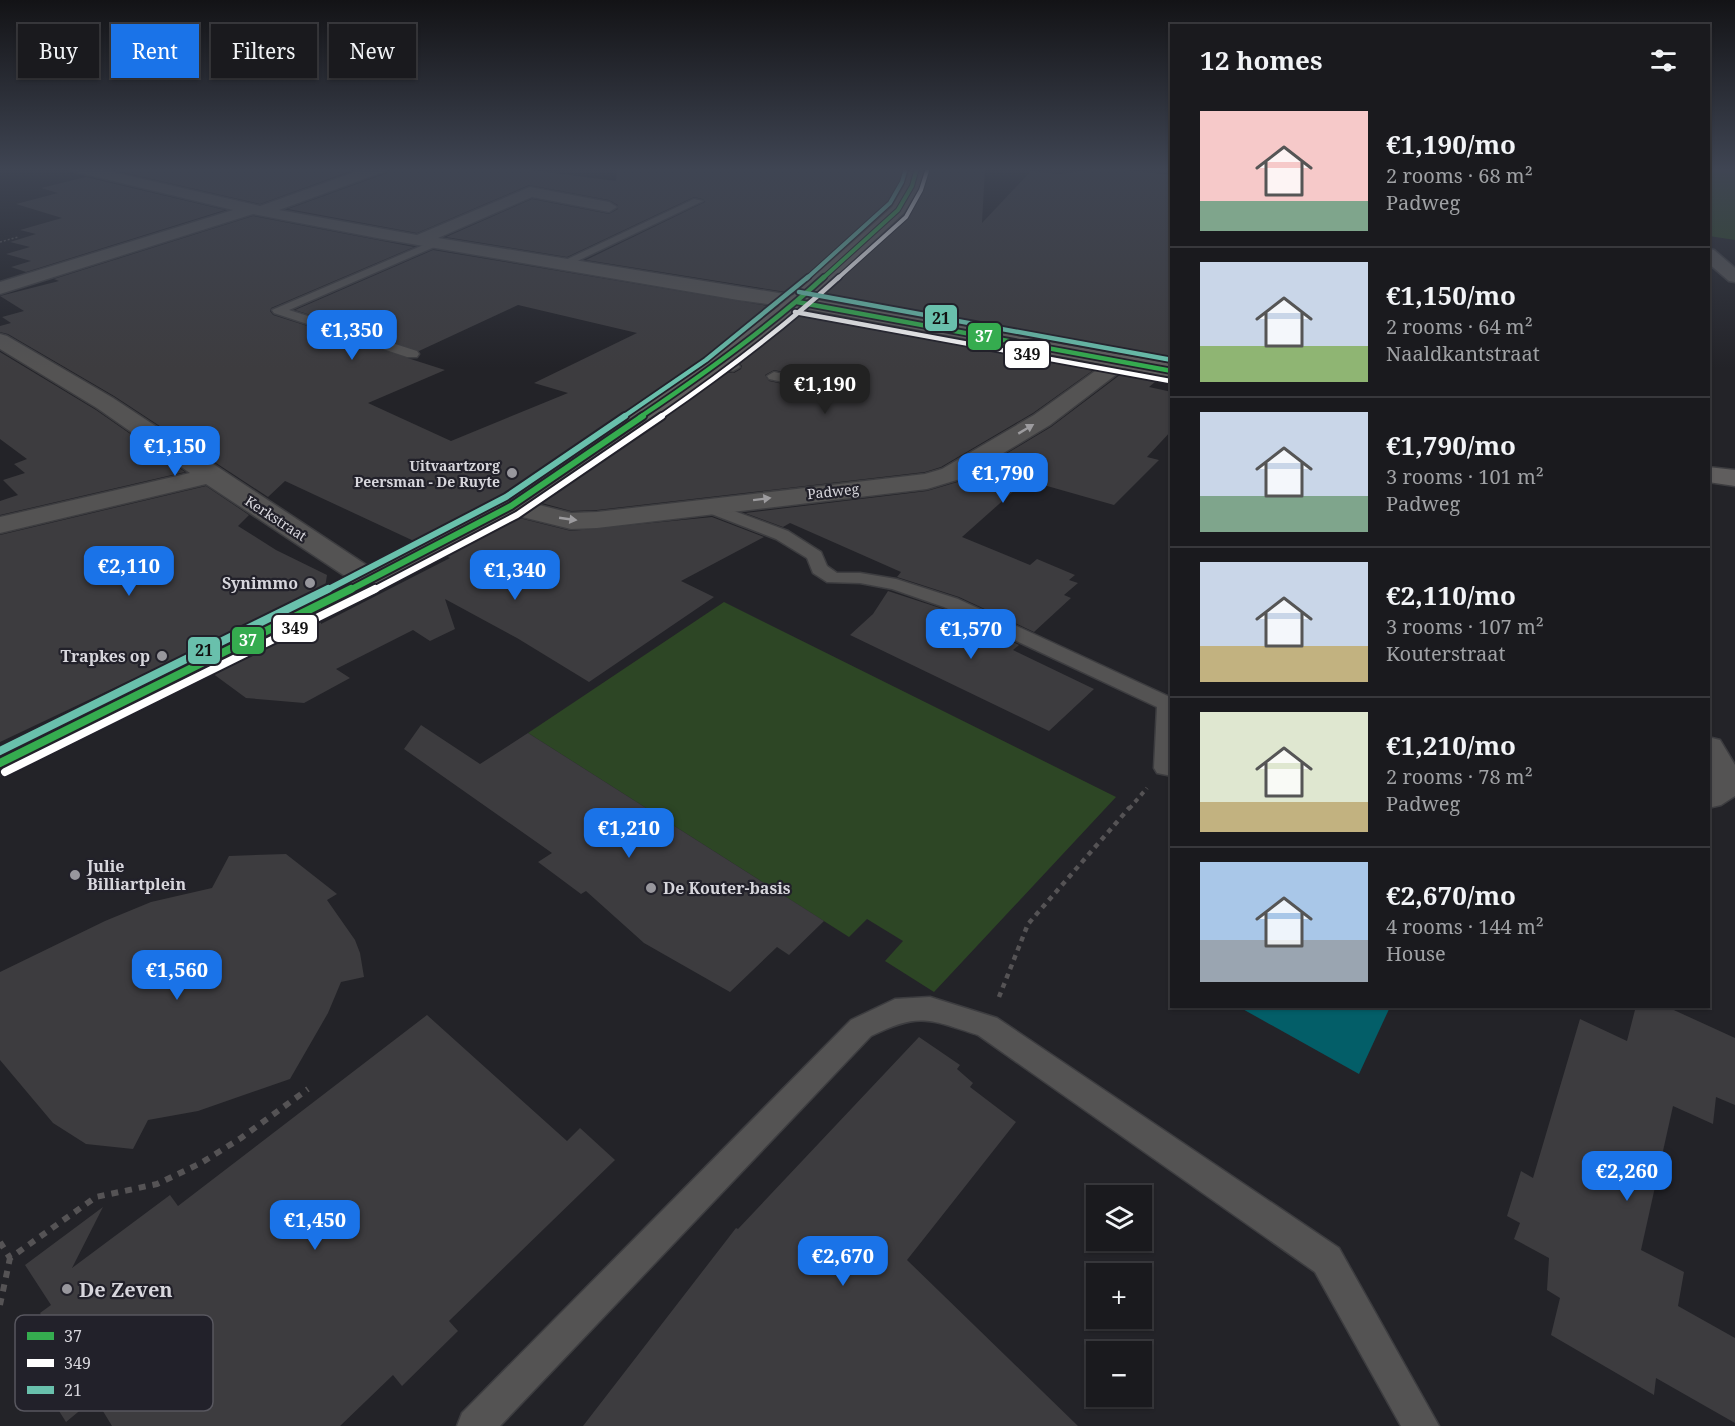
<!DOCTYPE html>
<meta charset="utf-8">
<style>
body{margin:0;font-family:"Noto Serif",serif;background:#27272b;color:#f1f3f6;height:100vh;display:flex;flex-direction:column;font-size:22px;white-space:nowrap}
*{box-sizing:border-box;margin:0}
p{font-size:20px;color:#9fa1a4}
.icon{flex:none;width:33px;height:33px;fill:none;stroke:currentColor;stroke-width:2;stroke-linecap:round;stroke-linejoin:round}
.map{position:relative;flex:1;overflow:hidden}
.sheet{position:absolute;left:1170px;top:24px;width:540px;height:984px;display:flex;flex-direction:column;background:#1a1a1e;border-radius:0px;box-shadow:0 2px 4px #0004,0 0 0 2px #38383c}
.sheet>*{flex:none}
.hud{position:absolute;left:18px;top:24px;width:570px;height:54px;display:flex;gap:12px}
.buttons{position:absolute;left:1086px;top:1185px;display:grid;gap:12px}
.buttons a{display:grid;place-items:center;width:66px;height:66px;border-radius:0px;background:#1a1a1e;box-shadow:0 2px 4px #0004,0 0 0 2px #38383c;font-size:30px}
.price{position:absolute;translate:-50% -51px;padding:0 14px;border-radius:12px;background:#1a73e8;color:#fff;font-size:20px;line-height:39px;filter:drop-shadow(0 2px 3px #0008)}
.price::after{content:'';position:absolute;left:50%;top:36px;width:18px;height:14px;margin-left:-9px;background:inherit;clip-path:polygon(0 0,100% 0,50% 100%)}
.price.current{background:#222;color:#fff}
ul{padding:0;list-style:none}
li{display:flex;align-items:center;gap:18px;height:150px;padding:0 30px}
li+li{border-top:2px solid #38383c}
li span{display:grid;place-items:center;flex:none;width:168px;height:120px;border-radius:0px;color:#555}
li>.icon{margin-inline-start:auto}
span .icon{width:72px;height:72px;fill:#fffc;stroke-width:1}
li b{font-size:26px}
h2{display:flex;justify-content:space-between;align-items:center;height:72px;padding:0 30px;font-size:26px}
.pill{padding:0 21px;border-radius:0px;background:#1a1a1e;box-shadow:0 2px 4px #0004,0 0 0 2px #38383c;font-size:21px;line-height:54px}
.pill.current{background:#1a73e8;color:#fff}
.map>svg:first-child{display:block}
</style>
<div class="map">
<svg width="1735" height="1426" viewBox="0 0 1735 1426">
<rect width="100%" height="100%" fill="#232328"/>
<g fill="#2d4625">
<polygon points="1709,168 1735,168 1735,240 1709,236"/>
<polygon points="724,602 1116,797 934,992 885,961 903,941 867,919 849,937 528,733"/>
</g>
<polygon fill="#035e68" points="1239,1007 1390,1007 1359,1074"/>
<g fill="#3d3c3f" fill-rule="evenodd">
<polygon points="118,168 359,168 260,204 113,170"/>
<polygon points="390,168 515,168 616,181 617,168 908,168 902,185 890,206 792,293 586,260 705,202 703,199 694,197 567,257 446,237 532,199 609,214 618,209 618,205 609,200 529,185 417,233 288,209 387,173"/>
<polygon points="926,168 985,168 982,223 1031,171 1059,174 1107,168 1172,175 1172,362 816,298 906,215 922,187"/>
<polygon points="86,177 225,210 26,272 11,267 31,261 6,254 30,247 10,242 36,234 20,230 62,218 16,204 58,193 41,188"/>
<polygon points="253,216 414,247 271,308 270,311 273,315 445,370 368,403 451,441 568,393 534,383 637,333 518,305 419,351 295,310 433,250 774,307 703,361 501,498 416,542 285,481 268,497 114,396 8,334 0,332 0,326 11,323 2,317 24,311 0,296 59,281 54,279"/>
<path d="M 802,310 L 1099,366 L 1033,413 L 941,467 L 925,472 L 597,510 L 571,511 L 538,502 L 725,372 L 734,373 L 741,369 L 742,366 L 738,362 ZM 774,370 L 844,385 L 848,391 L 839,396 L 769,381 L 765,375 Z"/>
<polygon points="0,352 96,410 185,472 0,515 0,501 18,495 3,480 25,473 14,464 27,459 0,439"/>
<polygon points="1125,371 1161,377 1149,387 1172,392 1172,430 1147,457 1159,460 1114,505 1026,480 962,537 1030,565 1037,559 1075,575 1069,580 1078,583 1064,595 1071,598 1034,632 959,597 897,577 901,572 790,523 783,527 745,513 927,491 961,481 1051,427"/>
<polygon points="206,486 249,515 238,526 276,550 327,575 325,588 0,742 0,535"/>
<polygon points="515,517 571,531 712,517 764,537 681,581 714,597 589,682 517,638 445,599 455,629 430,641 413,630 336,669 350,678 304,703 246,698 212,673 321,618 321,624 450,558 443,555"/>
<polygon points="888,591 943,609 1019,645 1013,650 1094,689 1049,731 850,635 873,614"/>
<polygon points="421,725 480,764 528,733 824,921 789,955 777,947 730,992 644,943 586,891 581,894 538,862 552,853 404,749"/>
<polygon points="286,854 337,894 327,900 355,940 360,953 364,977 341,982 328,1013 290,1079 198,1111 148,1120 133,1149 86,1144 53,1123 0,1060 0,972 105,921 151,902 212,888 229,856"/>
<polygon points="1636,1006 1665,1006 1735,1038 1735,1105 1716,1097 1713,1124 1673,1106 1641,1250 1684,1272 1678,1306 1735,1338 1735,1423 1656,1378 1654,1395 1551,1335 1560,1298 1547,1290 1549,1258 1514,1239 1520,1223 1507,1216 1521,1171 1533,1178 1580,1019 1627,1041"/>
<polygon points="427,1015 567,1141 580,1128 615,1160 449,1321 458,1331 402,1386 393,1375 340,1426 112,1426 95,1398 66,1422 42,1384 71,1361 40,1313 51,1305 25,1265 103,1207 72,1268 170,1195 178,1206"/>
<polygon points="919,1037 960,1065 957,1069 973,1083 970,1087 1016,1122 907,1260 1078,1426 583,1426 736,1228 738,1229"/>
</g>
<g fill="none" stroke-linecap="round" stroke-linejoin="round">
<g stroke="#3d3d40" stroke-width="3">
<g id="lane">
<polygon points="694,199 703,201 567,266 559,266 557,264"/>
<polygon points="435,240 440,243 439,245 289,310 417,351 419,354 417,357 407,357 274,313 272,310"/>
<polygon points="717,360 738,364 740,367 733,371 712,367 710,364 712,361"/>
<polygon points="774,372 844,387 846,390 839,394 769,379 767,376"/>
<polygon points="707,501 788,531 821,552 827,566 837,573 860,573 896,579 958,599 1172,698 1172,776 1157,773 1154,768 1157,707 944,607 892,589 860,583 827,582 813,573 807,558 776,539 701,510 699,506 701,502"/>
<path d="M 930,997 L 997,1018 L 1339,1248 L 1439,1426 L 1401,1426 L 1315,1272 L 978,1035 C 929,1019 919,1012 871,1036 L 500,1426 L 457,1426 L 462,1413 L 851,1020 L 895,999 Z"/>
</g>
</g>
<g stroke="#3d3d40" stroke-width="3">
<g id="street">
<polygon points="70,168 95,168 260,206 366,168 388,168 386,171 279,210 417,235 530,187 609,202 617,207 609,212 532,197 438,238 797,296 804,298 807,302 804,306 797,308 738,300 377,238 253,214 0,294 0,282 233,210 72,171"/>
<polygon points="1708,249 1714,250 1735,268 1735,282 1729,281 1708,263"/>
<polygon points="0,334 7,336 113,398 380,574 384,580 380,586 370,589 360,586 206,484 0,533 0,517 190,473 97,408 0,349"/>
<polygon points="1123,354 1130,356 1134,360 1130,364 1050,425 960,479 927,489 597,528 571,529 502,512 498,506 502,500 511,498 571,513 597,512 925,474 942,469 1034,415 1116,356"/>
<polygon points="1708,737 1720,740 1735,765 1735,796 1721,805 1708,808"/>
</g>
</g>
<g stroke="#3d3d40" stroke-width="3">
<g id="secondary">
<polygon points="910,168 924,168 920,186 904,213 811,299 1172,364 1172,377 801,308 720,373 520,512 380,586 12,771 0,775 0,749 360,574 502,500 704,363 790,298 892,207 904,186"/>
<polygon points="1708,467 1735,470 1735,486 1708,482"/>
</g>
</g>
<polyline stroke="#555355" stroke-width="1.5" stroke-dasharray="2 2" stroke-linecap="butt" points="0,242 18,237"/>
<polyline stroke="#555355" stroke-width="4" stroke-dasharray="4.5 4.5" stroke-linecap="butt" points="1129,809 1147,788"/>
<polyline stroke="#555355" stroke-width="4.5" stroke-dasharray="5 5" stroke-linecap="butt" points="999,997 1028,924 1130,807"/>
<g stroke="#555355" stroke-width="6" stroke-dasharray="7 7" stroke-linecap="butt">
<polyline points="0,1242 10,1258 96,1197 157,1184 201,1163 241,1138 308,1089"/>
<polyline points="0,1305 10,1258"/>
</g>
<use href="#lane" fill="#545353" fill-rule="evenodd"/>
<use href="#street" fill="#545353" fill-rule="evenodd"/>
<use href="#secondary" fill="#605e5e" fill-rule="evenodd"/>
<g stroke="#22212a" stroke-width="6">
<polyline id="bus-1-far3" points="822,279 898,210 912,186 917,168"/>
</g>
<g stroke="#22212a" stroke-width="8">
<g id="bus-1-far2">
<polyline points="797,302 1172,371"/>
<path d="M 640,417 C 704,374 767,329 824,277"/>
</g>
</g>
<g stroke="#22212a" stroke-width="10">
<polyline id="bus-1-far1" points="348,591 511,506 643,416"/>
</g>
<g stroke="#22212a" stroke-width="12">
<polyline id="bus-1" points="0,763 351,589"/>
</g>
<g stroke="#22212a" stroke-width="6">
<polyline id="bus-2-far3" points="837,279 906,217 921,190 927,171"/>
</g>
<g stroke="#22212a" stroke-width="8">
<g id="bus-2-far2">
<polyline points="795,312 1170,381"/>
<path d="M 660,417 C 722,374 782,329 839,277"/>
</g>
</g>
<g stroke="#22212a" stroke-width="10">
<polyline id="bus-2-far1" points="372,591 517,515 662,416"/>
</g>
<g stroke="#22212a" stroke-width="12">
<polyline id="bus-2" points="5,772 375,589"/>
</g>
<g stroke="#22212a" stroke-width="6">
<polyline id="bus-3-far3" points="806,279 890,203 902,182 906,168"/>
</g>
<g stroke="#22212a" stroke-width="8">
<g id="bus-3-far2">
<polyline points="799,292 1172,360"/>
<polyline points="623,417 706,360 808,277"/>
</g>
</g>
<g stroke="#22212a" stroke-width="10">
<polyline id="bus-3-far1" points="325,591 506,497 625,416"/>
</g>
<g stroke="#22212a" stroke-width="12">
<polyline id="bus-3" points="0,751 328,589"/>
</g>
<use href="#bus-1-far3" stroke="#35ac4f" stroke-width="4"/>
<use href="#bus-1-far2" stroke="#35ac4f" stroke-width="4.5"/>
<use href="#bus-1-far1" stroke="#35ac4f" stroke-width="6"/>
<use href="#bus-1" stroke="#35ac4f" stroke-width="8"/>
<use href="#bus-2-far3" stroke="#fff" stroke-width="4"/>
<use href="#bus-2-far2" stroke="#fff" stroke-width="4.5"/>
<use href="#bus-2-far1" stroke="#fff" stroke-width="6"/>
<use href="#bus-2" stroke="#fff" stroke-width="8"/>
<use href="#bus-3-far3" stroke="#69c0ac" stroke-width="4"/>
<use href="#bus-3-far2" stroke="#69c0ac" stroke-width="4.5"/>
<use href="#bus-3-far1" stroke="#69c0ac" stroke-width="6"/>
<use href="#bus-3" stroke="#69c0ac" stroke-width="8"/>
</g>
<defs><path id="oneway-solid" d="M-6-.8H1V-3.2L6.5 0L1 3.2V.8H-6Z" transform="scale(1.5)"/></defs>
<g fill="#9c9b9e">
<use href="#oneway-solid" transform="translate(1026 429) rotate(-31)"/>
<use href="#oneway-solid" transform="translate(762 499) rotate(-7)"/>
<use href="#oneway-solid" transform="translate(568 519) rotate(8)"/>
</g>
<linearGradient id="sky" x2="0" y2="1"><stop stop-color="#131316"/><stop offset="0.46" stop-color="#3f4553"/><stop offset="1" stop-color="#3f4553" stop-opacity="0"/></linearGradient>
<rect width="1735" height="368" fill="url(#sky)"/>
<g fill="#98979d" stroke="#22212a" stroke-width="2">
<circle cx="512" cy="473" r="6"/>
<circle cx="310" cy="583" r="6"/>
<circle cx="162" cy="656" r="6"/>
<circle cx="75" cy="875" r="6"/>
<circle cx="651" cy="888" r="6"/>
<circle cx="67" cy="1289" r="6"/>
</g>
<g text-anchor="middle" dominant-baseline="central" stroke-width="4.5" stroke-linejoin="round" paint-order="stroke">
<g font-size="14" font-weight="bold" fill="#d7d6dc" stroke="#22212a" text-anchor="end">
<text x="500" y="465">Uitvaartzorg<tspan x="500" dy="16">Peersman - De Ruyte</tspan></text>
</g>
<g font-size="14" fill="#d7d6dc" stroke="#22212a">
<text transform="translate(833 491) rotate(-6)">Padweg</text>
<text transform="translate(276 518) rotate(33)">Kerkstraat</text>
</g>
<g font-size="16" font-weight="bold" fill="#d7d6dc" stroke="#22212a" text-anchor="end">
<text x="298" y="583">Synimmo</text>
<text x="150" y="656">Trapkes op</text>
<text x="87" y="866" text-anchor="start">Julie<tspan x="87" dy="18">Billiartplein</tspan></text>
<text x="663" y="888" text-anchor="start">De Kouter-basis</text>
</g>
<g font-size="20" font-weight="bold" fill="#d7d6dc" stroke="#22212a" text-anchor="start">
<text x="79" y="1289">De Zeven</text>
</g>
</g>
<rect x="15" y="1315" width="198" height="96" rx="9" fill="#22212a" stroke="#58575f" stroke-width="1.5"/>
<rect x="27" y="1332" width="27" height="8" fill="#35ac4f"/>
<rect x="27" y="1359" width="27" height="8" fill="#fff"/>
<rect x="27" y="1386" width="27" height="8" fill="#69c0ac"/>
<g font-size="16" fill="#d7d6dc">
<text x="64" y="1342">37</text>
<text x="64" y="1369">349</text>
<text x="64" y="1396">21</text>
</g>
<g stroke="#22212a" stroke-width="2">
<rect x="924" y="304" width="34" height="28" rx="6" fill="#69c0ac"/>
<rect x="967" y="322" width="35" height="29" rx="6" fill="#35ac4f"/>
<rect x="1004" y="340" width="46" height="29" rx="6" fill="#fff"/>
<rect x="272" y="614" width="46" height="29" rx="6" fill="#fff"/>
<rect x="231" y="626" width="34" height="29" rx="6" fill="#35ac4f"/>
<rect x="187" y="636" width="34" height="29" rx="6" fill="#69c0ac"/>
</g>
<g font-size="16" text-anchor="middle" font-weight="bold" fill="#fff">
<text x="984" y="342">37</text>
<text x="248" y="646">37</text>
</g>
<g font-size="16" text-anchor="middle" font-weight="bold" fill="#111">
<text x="941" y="324">21</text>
<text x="1027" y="360">349</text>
<text x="295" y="634">349</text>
<text x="204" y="656">21</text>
</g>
</svg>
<div class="buttons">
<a><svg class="icon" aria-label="layers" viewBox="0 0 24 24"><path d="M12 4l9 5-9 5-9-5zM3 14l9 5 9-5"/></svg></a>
<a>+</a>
<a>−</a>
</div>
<b class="price" style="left:352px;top:361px">€1,350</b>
<b class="price current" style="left:825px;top:415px">€1,190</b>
<b class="price" style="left:175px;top:477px">€1,150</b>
<b class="price" style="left:1003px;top:504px">€1,790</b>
<b class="price" style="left:129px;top:597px">€2,110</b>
<b class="price" style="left:515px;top:601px">€1,340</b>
<b class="price" style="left:971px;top:660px">€1,570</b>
<b class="price" style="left:629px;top:859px">€1,210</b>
<b class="price" style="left:177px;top:1001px">€1,560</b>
<b class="price" style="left:1627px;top:1202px">€2,260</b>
<b class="price" style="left:315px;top:1251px">€1,450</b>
<b class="price" style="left:843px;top:1287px">€2,670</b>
<div class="hud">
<a class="pill">Buy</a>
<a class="pill current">Rent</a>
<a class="pill">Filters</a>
<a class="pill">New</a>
</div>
<section class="sheet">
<h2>12 homes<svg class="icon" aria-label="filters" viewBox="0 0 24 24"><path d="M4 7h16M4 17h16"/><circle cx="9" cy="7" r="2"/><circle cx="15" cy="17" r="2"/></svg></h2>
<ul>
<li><span style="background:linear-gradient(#f6c9c9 75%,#7fa58c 0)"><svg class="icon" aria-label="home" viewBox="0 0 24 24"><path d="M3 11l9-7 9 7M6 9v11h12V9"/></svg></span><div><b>€1,190/mo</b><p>2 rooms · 68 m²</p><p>Padweg</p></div></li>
<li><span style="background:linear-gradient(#c9d6e8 70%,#8fb573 0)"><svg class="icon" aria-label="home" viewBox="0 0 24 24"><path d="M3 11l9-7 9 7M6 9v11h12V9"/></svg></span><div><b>€1,150/mo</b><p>2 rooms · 64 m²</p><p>Naaldkantstraat</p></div></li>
<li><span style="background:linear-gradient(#c9d6e8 70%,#7fa58c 0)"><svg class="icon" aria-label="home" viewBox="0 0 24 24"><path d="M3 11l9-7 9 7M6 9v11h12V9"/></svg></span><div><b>€1,790/mo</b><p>3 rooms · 101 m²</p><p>Padweg</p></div></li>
<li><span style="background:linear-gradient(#c9d6e8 70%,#c2b280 0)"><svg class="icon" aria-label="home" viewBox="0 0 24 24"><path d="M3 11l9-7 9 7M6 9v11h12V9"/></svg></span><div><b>€2,110/mo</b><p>3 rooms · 107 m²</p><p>Kouterstraat</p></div></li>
<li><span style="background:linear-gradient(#dfe7d0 75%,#c2b280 0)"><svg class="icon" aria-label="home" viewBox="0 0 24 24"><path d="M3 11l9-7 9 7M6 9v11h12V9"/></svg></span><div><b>€1,210/mo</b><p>2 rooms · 78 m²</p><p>Padweg</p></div></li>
<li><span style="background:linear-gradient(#a9c7e8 65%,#9aa5b1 0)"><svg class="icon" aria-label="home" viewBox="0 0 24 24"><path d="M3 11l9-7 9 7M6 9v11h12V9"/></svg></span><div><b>€2,670/mo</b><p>4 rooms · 144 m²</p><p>House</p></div></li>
</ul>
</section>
</div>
